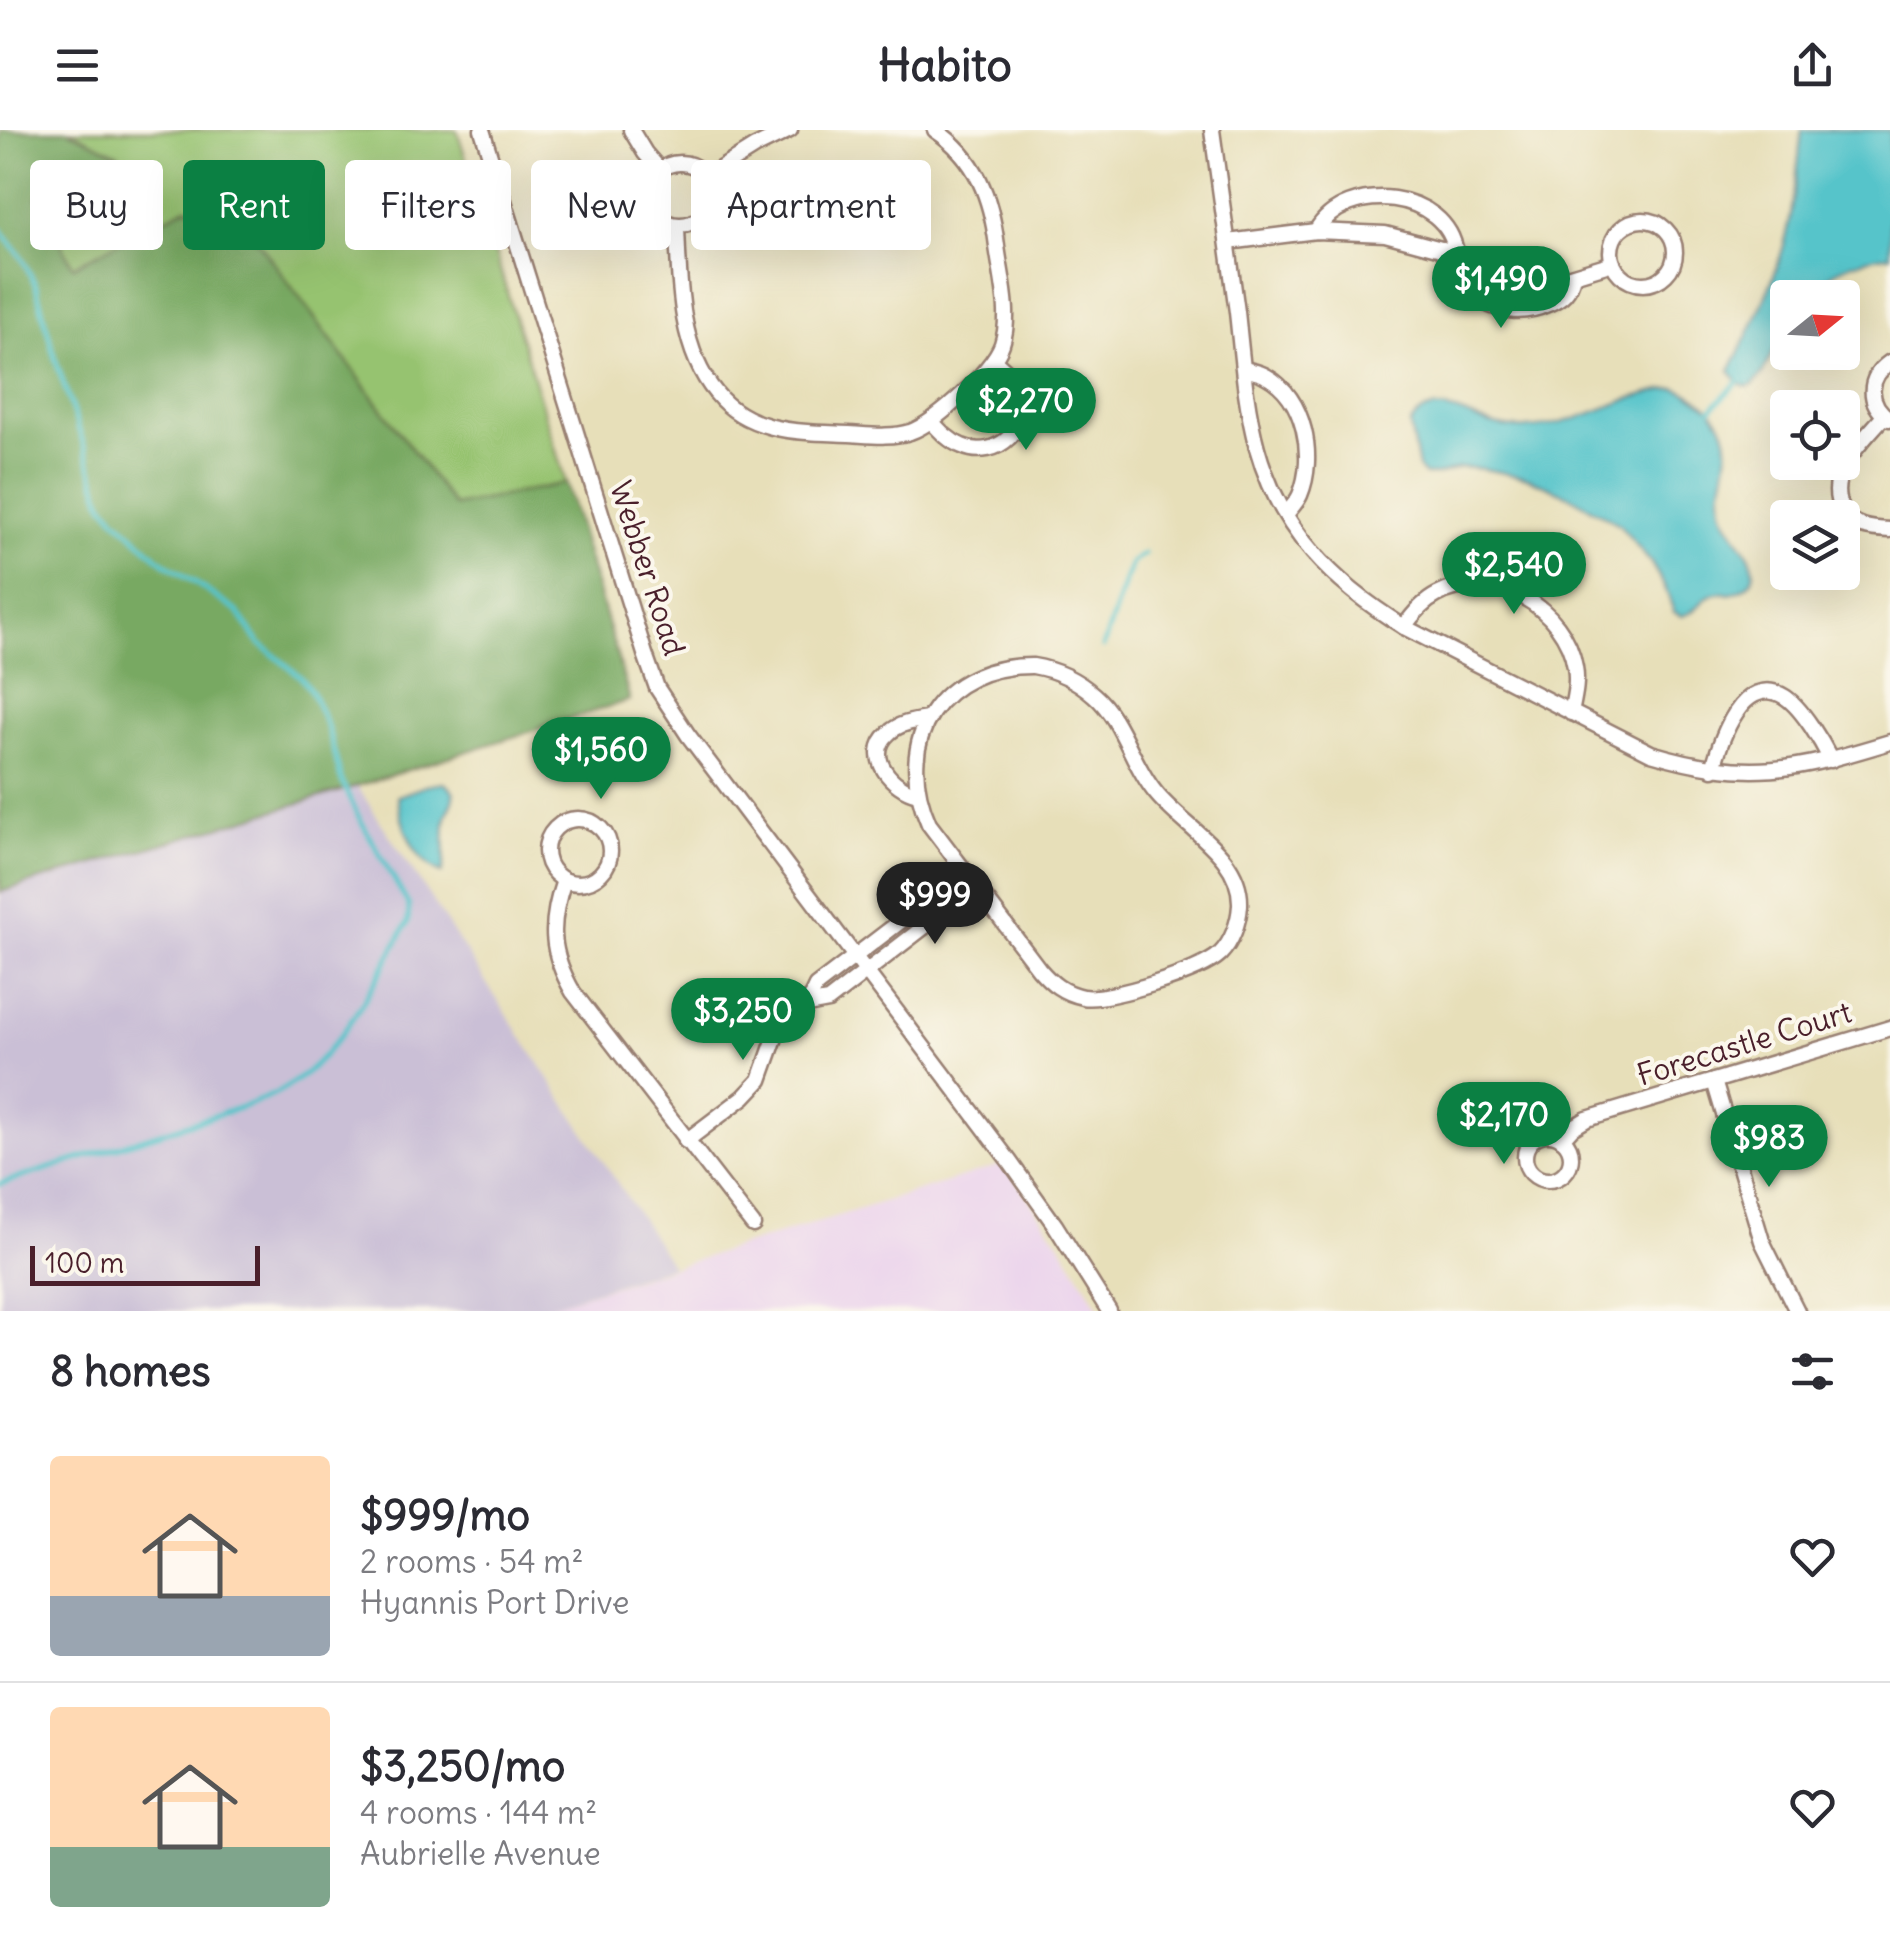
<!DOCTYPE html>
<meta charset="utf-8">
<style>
body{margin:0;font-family:Delius,sans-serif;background:#f7f7f7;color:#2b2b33;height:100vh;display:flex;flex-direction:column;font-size:38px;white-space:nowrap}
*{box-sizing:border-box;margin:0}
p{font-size:32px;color:#7c7c81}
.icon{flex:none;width:55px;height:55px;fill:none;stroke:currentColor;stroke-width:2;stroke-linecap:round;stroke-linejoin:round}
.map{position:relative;height:1181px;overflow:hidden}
.panel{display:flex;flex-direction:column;background:#fff;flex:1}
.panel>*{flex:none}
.hud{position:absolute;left:30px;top:30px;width:1000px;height:90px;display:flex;gap:20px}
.needle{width:65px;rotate:72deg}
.fabs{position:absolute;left:1770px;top:150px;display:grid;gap:20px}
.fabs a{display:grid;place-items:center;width:90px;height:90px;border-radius:10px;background:#fff;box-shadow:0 10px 40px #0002;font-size:50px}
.scale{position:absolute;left:30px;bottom:25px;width:230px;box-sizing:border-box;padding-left:10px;border:5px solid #4a1f2b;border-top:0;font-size:28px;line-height:35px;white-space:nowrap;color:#4a1f2b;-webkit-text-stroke:8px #fbf7ec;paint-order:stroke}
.price{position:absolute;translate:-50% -85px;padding:0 22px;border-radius:35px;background:#0b8043;color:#fff;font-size:32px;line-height:65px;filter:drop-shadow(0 2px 5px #0008)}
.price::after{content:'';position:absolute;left:50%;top:60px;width:30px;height:22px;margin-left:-15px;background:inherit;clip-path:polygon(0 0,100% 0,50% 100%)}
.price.selected{background:#222;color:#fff}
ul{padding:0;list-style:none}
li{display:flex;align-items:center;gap:30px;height:250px;padding:0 50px}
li+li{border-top:2px solid #e1e1e2}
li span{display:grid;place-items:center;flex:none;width:280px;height:200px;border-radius:10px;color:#555}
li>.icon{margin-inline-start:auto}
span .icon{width:120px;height:120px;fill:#fffc;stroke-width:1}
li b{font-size:42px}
h2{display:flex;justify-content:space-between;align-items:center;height:120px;padding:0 50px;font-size:42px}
.pill{padding:0 35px;border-radius:10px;background:#fff;box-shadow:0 10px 40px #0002;font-size:35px;line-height:90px}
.pill.selected{background:#0b8043;color:#fff}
header{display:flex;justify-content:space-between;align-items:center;height:130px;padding:0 50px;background:#fff;font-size:45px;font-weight:700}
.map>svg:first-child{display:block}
</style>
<header><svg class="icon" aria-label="menu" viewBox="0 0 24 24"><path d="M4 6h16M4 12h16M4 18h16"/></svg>Habito<svg class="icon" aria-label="share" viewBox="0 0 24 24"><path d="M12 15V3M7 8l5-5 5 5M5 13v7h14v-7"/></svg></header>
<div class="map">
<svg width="1890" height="1181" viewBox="0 0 1890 1181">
<rect width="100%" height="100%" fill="#fbf7ec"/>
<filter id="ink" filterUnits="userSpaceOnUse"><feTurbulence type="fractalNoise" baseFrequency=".01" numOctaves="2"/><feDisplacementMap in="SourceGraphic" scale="20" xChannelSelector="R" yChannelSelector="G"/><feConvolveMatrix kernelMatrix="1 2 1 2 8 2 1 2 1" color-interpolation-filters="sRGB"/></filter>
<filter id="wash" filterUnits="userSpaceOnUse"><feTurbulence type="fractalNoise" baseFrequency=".0048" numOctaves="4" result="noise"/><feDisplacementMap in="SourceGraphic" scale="40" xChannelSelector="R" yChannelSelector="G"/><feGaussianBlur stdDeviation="2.25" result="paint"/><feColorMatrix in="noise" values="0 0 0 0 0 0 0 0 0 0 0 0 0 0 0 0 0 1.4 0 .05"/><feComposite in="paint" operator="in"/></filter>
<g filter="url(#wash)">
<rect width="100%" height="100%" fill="#e7dfb9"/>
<polygon fill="#ead1ec" points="1004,1034 1065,1121 1101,1181 533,1181"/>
<polygon fill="#cabfd6" points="357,656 672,1136 533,1181 0,1181 0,762"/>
<polygon fill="#96c370" stroke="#70714e" stroke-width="2.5" points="68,0 457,0 566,353 454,376 253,105 195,79 187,77 73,136 37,67 117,24"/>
<polygon fill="#78a962" stroke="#616446" stroke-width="2.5" points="0,0 68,0 118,24 37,67 73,136 187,77 253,105 454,376 566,353 630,570 357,656 0,762"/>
<g fill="#56c4ca" stroke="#50727a" stroke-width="2.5">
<path d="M 1802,0 L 1890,0 L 1890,125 C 1855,127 1828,143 1803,167 L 1788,168 L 1787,191 L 1771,226 L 1762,245 L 1753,255 L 1746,257 L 1738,252 L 1730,241 C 1749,204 1768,166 1781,125 C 1794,85 1797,42 1802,0 Z"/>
<path d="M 1676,258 C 1707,269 1731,292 1727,328 C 1725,346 1718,364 1723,382 C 1730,408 1784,447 1730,464 C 1703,457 1704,480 1682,486 L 1674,482 L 1665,457 L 1651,433 L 1619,394 L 1568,365 L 1528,348 L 1484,339 L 1459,337 L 1438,345 L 1425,345 L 1418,338 L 1410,295 C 1416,286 1423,279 1435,278 C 1455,277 1475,291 1495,295 C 1504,297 1516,299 1526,298 C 1578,297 1624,263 1676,258 Z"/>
<path d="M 443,653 C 448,656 453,658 454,664 C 455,671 448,680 446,687 C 442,705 448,727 442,743 C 415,734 400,693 398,666 L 431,654 Z"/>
</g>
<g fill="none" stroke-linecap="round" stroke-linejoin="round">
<g stroke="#56c4ca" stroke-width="5">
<path d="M 0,99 L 22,128 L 36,156 L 54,225 L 103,373 L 115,388 L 158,428 L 238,482 L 259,513 L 300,546 L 311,561 L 327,596 L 341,649 L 355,680 L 409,776 L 408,792 C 377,848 340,928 281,960 C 270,967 257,971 245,976 L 0,1054"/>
<polyline points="1711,279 1738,252"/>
<polyline points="1103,517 1131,433 1144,424"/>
</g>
</g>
</g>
<g filter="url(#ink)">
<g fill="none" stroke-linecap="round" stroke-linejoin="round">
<g stroke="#987f72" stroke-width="19">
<g id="minor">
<polyline points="482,0 645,524 657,558 688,605 1010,1032 1055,1095 1109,1181"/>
<polyline points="631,0 645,23 660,40"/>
<path d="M 1212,0 C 1220,61 1229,121 1237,182 C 1242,227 1245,274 1257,318 C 1280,401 1333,453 1404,497 L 1651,623 C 1749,652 1795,641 1890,612"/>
<circle cx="680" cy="64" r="31"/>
<polyline points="707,47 755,17 790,0"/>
<circle cx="1643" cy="122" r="32"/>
<path d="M 677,96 C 679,150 679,219 716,263 C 749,304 802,302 849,304 C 869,305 891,308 910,302 C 936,293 993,240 1002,214 C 1012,184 1001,147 997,116 C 991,68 977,28 935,0"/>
<path d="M 1316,101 C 1346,49 1447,60 1456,123"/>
<polyline points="1228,112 1316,101 1385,104 1456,123 1508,145 1534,149 1560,149 1613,133"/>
<path d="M 1443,119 C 1454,165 1503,195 1548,174 C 1562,168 1570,161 1573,146"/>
<path d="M 1244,239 C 1251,241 1260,242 1266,246 C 1305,267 1316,327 1300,365 C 1297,372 1291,378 1286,384"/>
<path d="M 1884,286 C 1863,311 1823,345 1842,380 C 1852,398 1871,399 1890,400"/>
<path d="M 1889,289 C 1867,273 1867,248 1890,232"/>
<path d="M 931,291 C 940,301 949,311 962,316 C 997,332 1034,295 1020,260 C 1015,247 1004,239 994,230"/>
<path d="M 1404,497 C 1413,484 1423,472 1437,465 C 1494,435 1565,477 1575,537 C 1578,553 1574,568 1571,583"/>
<path d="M 1033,536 C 1057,540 1076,549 1094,565 C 1123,590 1131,633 1155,662 C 1182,697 1242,724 1240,775 C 1239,792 1232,812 1220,824 C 1201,842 1108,871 1083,867 C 1063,863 1051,853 1039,839 L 929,694 C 891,609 941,535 1033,536 Z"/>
<path d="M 1713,639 C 1720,611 1743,541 1785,567 C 1802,578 1822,612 1831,630"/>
<path d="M 918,664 C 893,659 863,626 889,603 C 899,593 915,591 928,589"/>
<circle cx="578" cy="721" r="32"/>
<path d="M 564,750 C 549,794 550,822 573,862 L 753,1095"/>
<polyline points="807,875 828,871 976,757"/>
<polyline points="1714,951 1762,1111 1797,1181"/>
<circle cx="1548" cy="1027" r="23"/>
<polyline points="1562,1009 1572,998 1587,989 1890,898"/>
<polyline points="686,1011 744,967 760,950 776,905 790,888 807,875 816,856 965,742"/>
</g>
</g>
<use href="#minor" stroke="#fff" stroke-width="14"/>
</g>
</g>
<g text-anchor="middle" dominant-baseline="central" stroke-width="8" stroke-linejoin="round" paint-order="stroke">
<g font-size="30" fill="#4a1f2b" stroke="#fbf7ec">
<text transform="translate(648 438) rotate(72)">Webber Road</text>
<text transform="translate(1744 913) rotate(-17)">Forecastle Court</text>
</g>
</g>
</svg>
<div class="fabs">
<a><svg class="needle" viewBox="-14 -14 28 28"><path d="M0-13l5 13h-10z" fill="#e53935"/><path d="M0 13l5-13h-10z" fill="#7c7c81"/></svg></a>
<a><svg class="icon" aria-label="locate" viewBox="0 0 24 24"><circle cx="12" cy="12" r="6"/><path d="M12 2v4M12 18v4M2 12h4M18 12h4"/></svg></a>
<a><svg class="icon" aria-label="layers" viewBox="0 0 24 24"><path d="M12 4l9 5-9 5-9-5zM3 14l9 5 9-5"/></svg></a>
</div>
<div class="scale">100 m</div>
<b class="price" style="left:1501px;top:201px">$1,490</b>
<b class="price" style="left:1026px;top:323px">$2,270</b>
<b class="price" style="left:1514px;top:487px">$2,540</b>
<b class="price" style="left:601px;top:672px">$1,560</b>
<b class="price selected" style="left:935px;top:817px">$999</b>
<b class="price" style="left:743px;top:933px">$3,250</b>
<b class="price" style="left:1504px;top:1037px">$2,170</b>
<b class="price" style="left:1769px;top:1060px">$983</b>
<div class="hud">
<a class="pill">Buy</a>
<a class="pill selected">Rent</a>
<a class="pill">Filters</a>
<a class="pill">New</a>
<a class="pill">Apartment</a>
</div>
</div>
<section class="panel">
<h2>8 homes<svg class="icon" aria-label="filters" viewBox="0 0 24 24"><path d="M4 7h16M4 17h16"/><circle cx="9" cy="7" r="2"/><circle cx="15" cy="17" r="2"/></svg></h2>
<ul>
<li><span style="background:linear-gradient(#ffd9b3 70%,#9aa5b1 0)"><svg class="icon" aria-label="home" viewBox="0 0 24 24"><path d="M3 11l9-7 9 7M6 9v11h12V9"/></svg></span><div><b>$999/mo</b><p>2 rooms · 54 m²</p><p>Hyannis Port Drive</p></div><svg class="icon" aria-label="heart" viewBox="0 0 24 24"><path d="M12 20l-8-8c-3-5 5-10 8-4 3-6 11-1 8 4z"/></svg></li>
<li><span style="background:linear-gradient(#ffd9b3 70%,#7fa58c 0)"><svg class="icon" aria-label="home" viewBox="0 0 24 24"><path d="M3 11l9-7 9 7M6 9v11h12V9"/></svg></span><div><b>$3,250/mo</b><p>4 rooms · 144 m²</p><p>Aubrielle Avenue</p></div><svg class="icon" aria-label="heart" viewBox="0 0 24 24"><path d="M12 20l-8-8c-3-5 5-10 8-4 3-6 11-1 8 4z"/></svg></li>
</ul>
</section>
